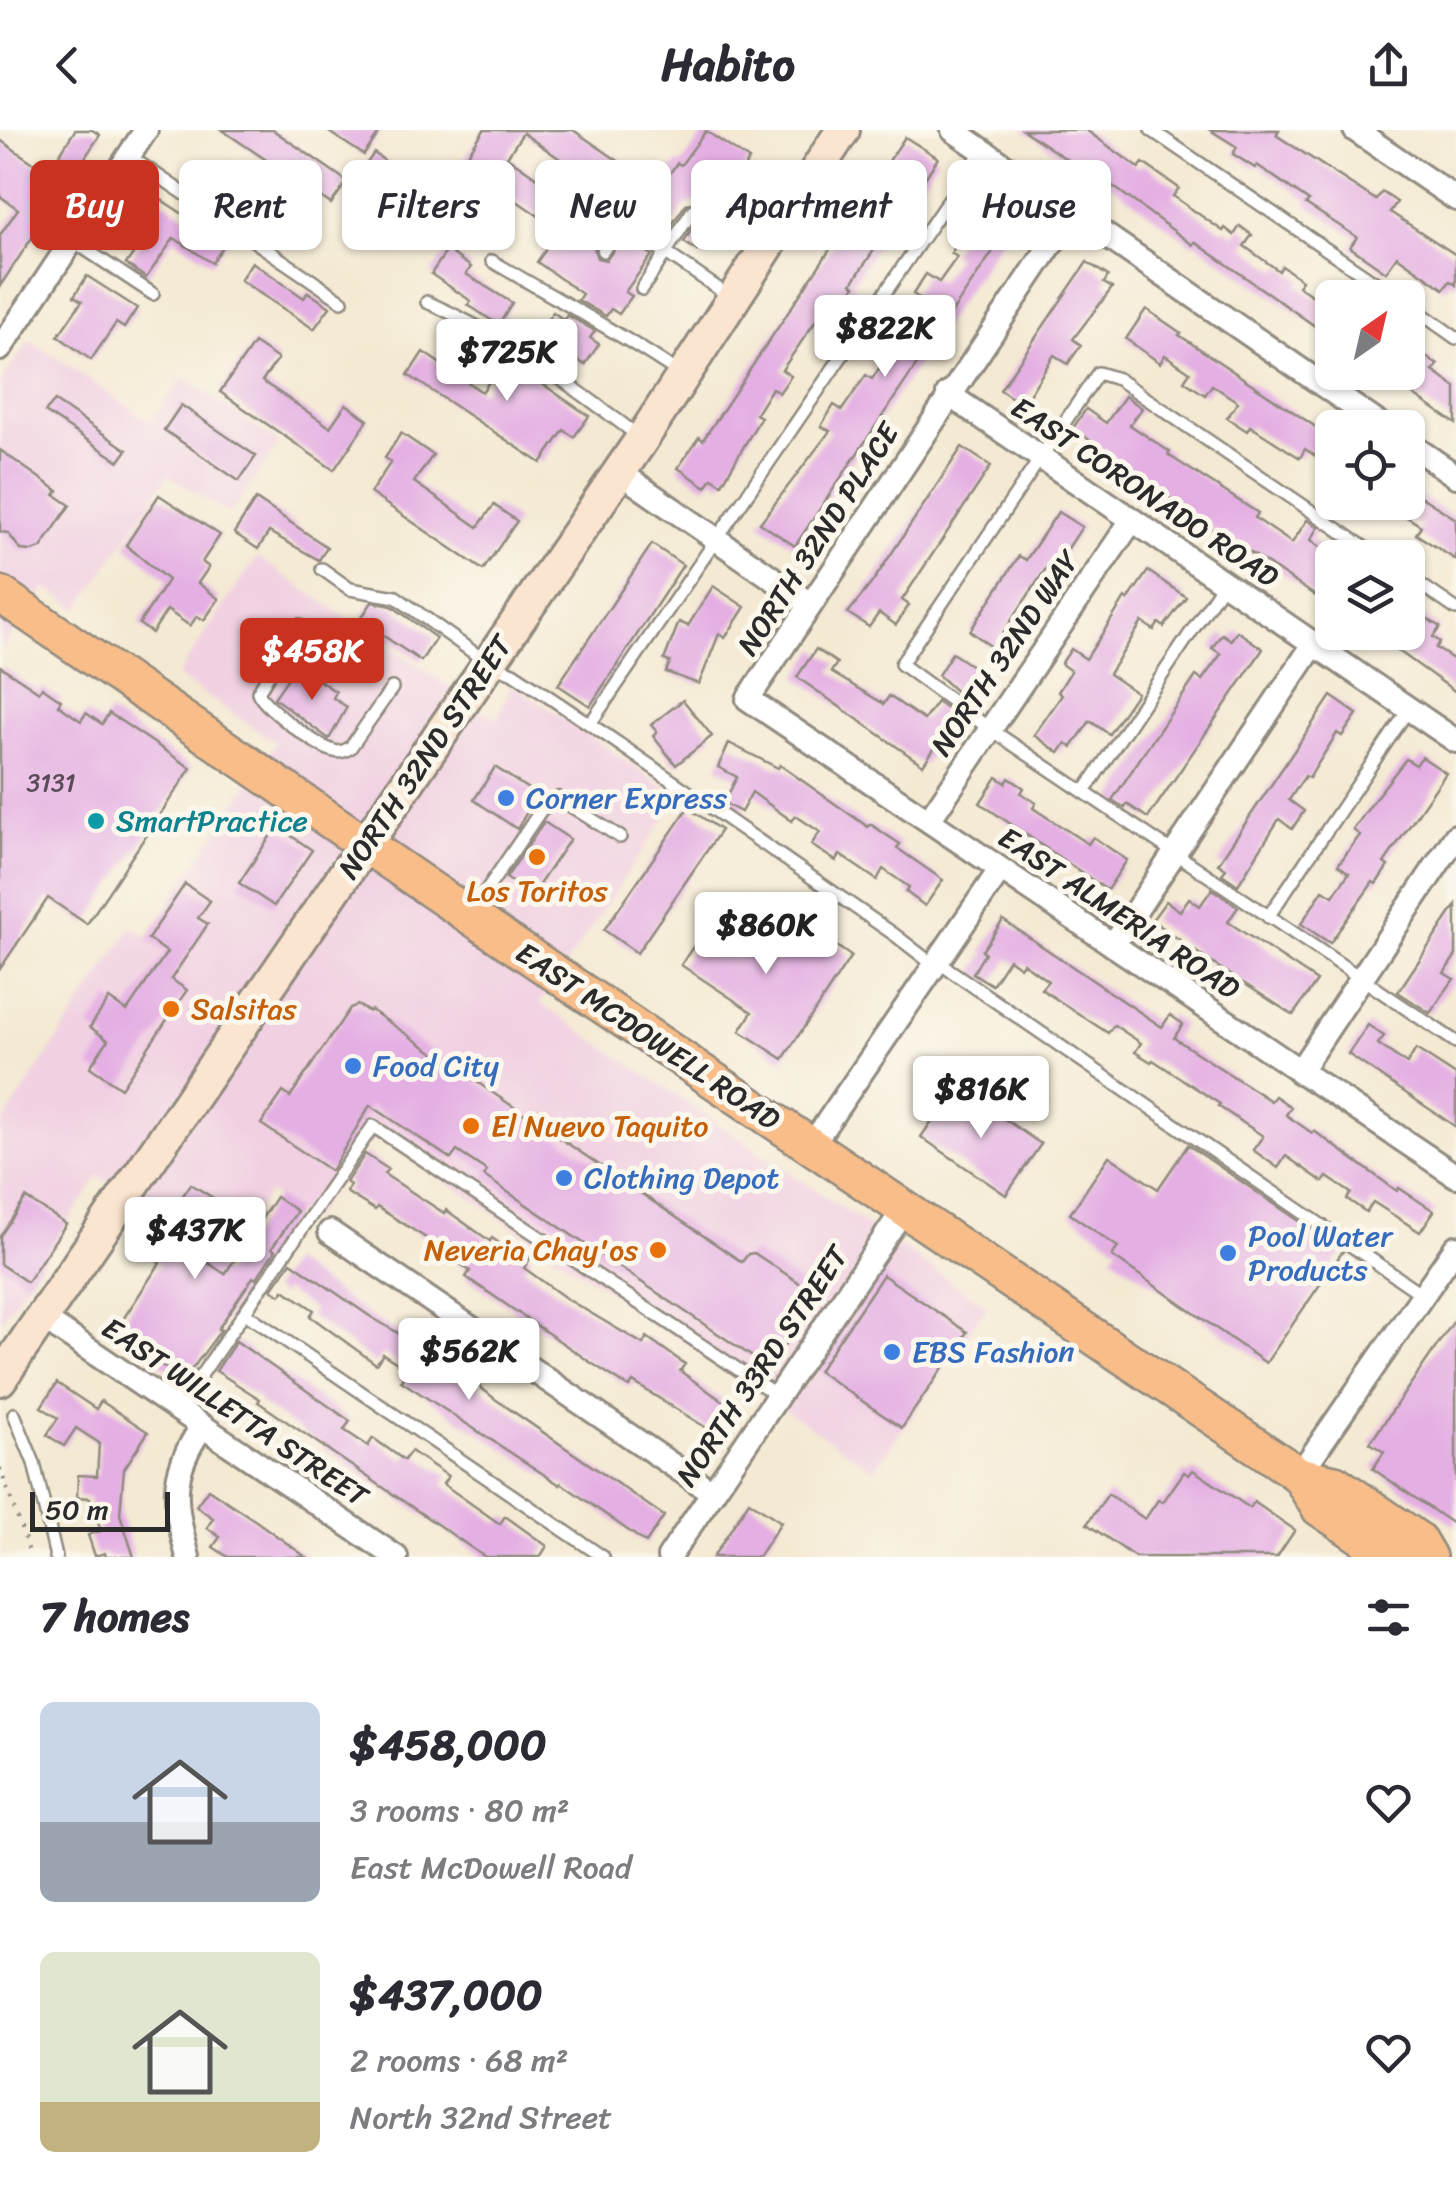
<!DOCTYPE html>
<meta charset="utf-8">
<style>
body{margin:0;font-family:Sriracha,sans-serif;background:#f7f7f7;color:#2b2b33;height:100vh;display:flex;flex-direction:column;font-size:38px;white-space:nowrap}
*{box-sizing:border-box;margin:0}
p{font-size:32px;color:#7c7c81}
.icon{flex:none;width:55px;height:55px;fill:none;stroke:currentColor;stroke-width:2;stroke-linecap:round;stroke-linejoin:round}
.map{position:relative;height:1427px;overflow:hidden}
.panel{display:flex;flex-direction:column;background:#fff;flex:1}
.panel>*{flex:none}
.guide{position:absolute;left:30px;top:30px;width:1398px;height:90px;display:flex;gap:20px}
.needle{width:65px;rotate:34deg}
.buttons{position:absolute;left:1315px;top:150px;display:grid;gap:20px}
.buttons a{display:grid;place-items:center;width:110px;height:110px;border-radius:15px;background:#fff;box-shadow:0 2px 8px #0004;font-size:50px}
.scale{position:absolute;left:30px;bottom:25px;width:140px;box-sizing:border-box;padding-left:10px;border:5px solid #2b2b2b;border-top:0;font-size:28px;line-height:35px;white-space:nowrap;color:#2b2b2b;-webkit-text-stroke:8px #fbf7ec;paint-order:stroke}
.price{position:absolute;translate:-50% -85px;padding:0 22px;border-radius:10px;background:#fff;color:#222;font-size:32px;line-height:65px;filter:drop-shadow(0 2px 5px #0008)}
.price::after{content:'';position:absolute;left:50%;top:60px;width:30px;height:22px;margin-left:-15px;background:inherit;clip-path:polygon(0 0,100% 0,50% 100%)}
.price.current{background:#c8321e;color:#fff}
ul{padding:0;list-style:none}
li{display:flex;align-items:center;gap:30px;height:250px;padding:0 40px}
li span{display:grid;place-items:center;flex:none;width:280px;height:200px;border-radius:15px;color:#555}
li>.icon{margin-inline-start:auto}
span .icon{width:120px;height:120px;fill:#fffc;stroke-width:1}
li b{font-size:42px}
h2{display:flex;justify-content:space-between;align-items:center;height:120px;padding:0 40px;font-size:42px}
.chip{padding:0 35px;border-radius:15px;background:#fff;box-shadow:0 2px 8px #0004;font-size:35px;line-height:90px}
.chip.current{background:#c8321e;color:#fff}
header{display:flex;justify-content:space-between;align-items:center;height:130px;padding:0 40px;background:#fff;font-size:45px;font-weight:800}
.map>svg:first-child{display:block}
</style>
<header><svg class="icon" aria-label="back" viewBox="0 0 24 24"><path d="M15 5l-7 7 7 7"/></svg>Habito<svg class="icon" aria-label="share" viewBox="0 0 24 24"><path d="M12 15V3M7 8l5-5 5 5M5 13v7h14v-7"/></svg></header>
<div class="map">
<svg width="1456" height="1427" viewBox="0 0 1456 1427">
<rect width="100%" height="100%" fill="#fbf7ec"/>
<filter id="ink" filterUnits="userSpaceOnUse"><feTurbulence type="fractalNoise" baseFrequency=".01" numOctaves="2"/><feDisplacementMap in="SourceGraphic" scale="20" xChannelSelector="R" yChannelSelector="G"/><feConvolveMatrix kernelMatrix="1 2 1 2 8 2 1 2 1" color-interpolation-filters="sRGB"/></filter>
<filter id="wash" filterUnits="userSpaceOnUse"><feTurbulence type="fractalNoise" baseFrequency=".0048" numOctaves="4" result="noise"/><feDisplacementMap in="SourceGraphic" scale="40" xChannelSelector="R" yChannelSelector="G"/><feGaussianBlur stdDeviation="2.25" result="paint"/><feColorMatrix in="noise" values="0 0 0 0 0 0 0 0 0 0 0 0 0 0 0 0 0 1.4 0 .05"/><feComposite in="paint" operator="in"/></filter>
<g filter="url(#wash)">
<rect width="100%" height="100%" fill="#f4ead3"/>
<g fill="#f1d0e2">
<polygon points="30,210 151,292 183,247 279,313 230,384 168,345 79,479 45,457 0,521 0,253"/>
<polygon points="257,427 497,589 512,554 679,667 540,873 987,1176 874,1340 388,1012 374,1010 363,1015 311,1090 269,1062 222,1129 99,1046 0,1192 0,997 132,797 147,807 276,613 177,546"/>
</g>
<g id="blocks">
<g fill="#e4afe3" fill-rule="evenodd">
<polygon points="75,0 92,0 100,5 0,156 0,105 18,79 0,66 0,10 48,43"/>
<polygon points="222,0 273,0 347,51 331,74"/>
<polygon points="326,0 381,0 364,25"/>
<path d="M 484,0 L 573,0 L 642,47 L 594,119 L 597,128 L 606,130 L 624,106 L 652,125 L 625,162 L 632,166 L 619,184 L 611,179 L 606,186 L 578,170 L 582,164 L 537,132 L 559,100 L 462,33 ZM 523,3 L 580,43 L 564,67 L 507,27 Z"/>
<polygon points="1023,0 1086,0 1139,38 1143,33 1179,58 1173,66 1223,101 1225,98 1234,105 1240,96 1252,105 1244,116 1279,141 1282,136 1302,150 1298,156 1332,179 1332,208 1195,112 1193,115 1110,54 1108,57"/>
<polygon points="1210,0 1279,0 1276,5 1376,70 1382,62 1397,72 1390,82 1456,125 1456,155 1450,151 1444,159 1397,126 1386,142 1350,117 1357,107 1306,74 1309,71 1257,35 1255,38 1233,24 1237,17"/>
<polygon points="706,1 749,30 708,91 715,96 697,121 684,112 701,84 702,77 697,72 686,74 662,109 635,90 657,57 659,59 677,33 681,35"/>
<polygon points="905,7 938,28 912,69 915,71 892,106 886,102 852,153 855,156 840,178 833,172 822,188 819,186 782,240 791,246 779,263 772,258 756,284 761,287 722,354 712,348 706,357 678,338 699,307 703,310"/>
<polygon points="374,23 397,40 371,77 348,60"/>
<polygon points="220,43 260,71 244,93 204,66"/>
<polygon points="145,59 189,88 194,81 230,106 212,133 174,108 146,148 126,134 155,93 132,79"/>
<polygon points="993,68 1018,84 795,416 760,393 830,301 821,296 834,275 842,280 866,245 872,249 894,217 883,210 897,189 912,198 928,174 913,164 926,144 939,152 957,127 951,123 961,108 965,111"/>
<polygon points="447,120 471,137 466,144 512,173 499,195 468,175 471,171 431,144"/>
<polygon points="252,132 304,168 308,162 330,177 314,199 240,150"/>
<polygon points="1087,132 1108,146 1104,153 1112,158 1073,209 1081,215 1068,234 1054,225 1023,275 1000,260"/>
<polygon points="87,146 137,178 124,198 116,193 91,230 58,206 82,171 74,166"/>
<polygon points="1146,179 1181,203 1179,205 1332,308 1332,337 1305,319 1300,328 1250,296 1247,301 1227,288 1238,272 1212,255 1205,265 1184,251 1190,242 1165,225 1160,233 1126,209"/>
<polygon points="553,182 564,190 567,185 595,201 590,208 599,214 585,235 563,220 558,228 533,211"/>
<polygon points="254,213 278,229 262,251 330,297 346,274 368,290 334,340 220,262"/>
<polygon points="1416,220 1438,235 1433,241 1456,258 1456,294 1380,242 1408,242 1408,232"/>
<polygon points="423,222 482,262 507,225 527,238 525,242 589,286 574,307 564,300 541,333 408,245"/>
<polygon points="1125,266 1142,278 1130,295 1170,322 1168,325 1258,383 1255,388 1292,413 1307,390 1319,397 1311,410 1332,426 1332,477 1229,408 1227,410 1073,298 1086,279 1106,293"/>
<polygon points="55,271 127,320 119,331 45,282"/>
<polygon points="181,275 256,326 239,351 164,300"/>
<polygon points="401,303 433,325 414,352 478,397 494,375 517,391 483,440 370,363 391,332 385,328"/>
<polygon points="962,317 991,336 902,470 909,475 896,495 879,483 869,497 848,483 874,450"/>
<polygon points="0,320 58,361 55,365 70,375 41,418 32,421 21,420 8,403 0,402"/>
<polygon points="1415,363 1456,389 1456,430 1416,404 1421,396 1383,372 1409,372"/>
<polygon points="159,365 220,405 202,432 209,437 198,453 219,469 204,490 197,486 190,496 167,480 152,503 139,494 168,450 126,415"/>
<polygon points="256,369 327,417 319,430 269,402 258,419 234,403"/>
<polygon points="1058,382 1082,397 1059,432 1053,428 993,518 970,501 1019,426 1026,430"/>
<polygon points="652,414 683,435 590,576 558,555"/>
<polygon points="1148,441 1186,467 1164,497 1159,493 1154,500 1142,492 1109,544 1137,563 1109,604 1090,591 1072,617 1066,613 1059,623 1034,605 1062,565 1058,562 1071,541 1061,534 1071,519 1086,529 1125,468 1128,470"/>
<polygon points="713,456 745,477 725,508 719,504 699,554 666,542 670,532 664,530 679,492 688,496"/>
<polygon points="372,472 392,476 436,508 421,531 360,490"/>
<polygon points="1417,482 1440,497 1433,507 1440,512 1436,518 1456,531 1456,562 1372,502 1408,502"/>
<polygon points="1237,501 1263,519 1148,688 1127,674 1125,678 1112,670 1196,546 1202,550 1221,524 1212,518 1222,504 1231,510"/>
<polygon points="816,519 837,533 831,542 884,574 889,566 924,590 937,572 961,589 951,603 947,600 923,635 797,547"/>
<polygon points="952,523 978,540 961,566 938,545"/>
<polygon points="0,536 39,562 42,557 61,570 58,575 81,591 86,583 102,594 109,583 191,638 87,794 48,768 0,839"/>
<polygon points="296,543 312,553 316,548 336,562 333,568 347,577 329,609 274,568 290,545 293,547"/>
<polygon points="1331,566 1357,584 1342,606 1337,603 1309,648 1305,646 1289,670 1304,681 1292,699 1279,689 1238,755 1222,744 1226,739 1218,734"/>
<polygon points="683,570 712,606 676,635 653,606 657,602 651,595"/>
<polygon points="729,613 778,638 780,635 868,697 870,694 900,714 897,718 943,750 925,776 906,762 909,757 883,739 877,750 840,725 836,731 811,715 820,702 796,686 792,691 752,662 741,682 724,673 737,647 718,637"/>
<polygon points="1422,627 1446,643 1384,733 1388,736 1376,754 1373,752 1330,813 1301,794 1323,760 1333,766 1349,743 1338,735 1360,705 1353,700 1377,666 1406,629 1416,635"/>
<polygon points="495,637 537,665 517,699 474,670"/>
<polygon points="997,647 1006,653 1009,648 1024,658 1021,663 1036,673 1033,678 1088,714 1093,707 1127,730 1107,760 980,673"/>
<polygon points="688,678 721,700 637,823 604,800"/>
<polygon points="544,692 570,709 532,765 506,748"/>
<polygon points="277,696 312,720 274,776 239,753"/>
<polygon points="185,754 210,771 198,788 208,794 171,849 187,860 121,958 90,937 108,910 90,897 109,869 127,881 167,822 148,809"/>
<polygon points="1212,759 1238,777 1228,792 1317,851 1293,885 1209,831 1152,790 1166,771 1180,781 1189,768 1200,776"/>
<polygon points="721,774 800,826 816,802 851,826 783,929 740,901 752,882 681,835"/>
<polygon points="1456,775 1456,825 1444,843 1454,849 1430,883 1398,862"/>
<polygon points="1003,790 1162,897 1170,885 1183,894 1174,908 1271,971 1275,966 1291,977 1286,985 1312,1003 1314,1001 1397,1061 1399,1058 1434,1081 1420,1102 1373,1072 1366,1082 1347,1069 1351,1063 1327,1047 1323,1052 1286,1026 1278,1038 1253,1020 1263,1006 1218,976 1220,974 1153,930 1151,932 1135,922 1141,913 1114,895 1108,903 1041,859 1048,851 1023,833 1020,837 1009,829 992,855 973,843 985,823 982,821"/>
<polygon points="358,875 369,882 371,880 742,1132 748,1124 754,1123 818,1165 769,1238 484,1046 487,1041 457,1021 451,1029 370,975 331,1041 261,994 283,962 290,967 350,878"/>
<polygon points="1368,895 1384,906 1378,914 1407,934 1416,919 1456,945 1456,997 1348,924"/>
<polygon points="956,956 1041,1014 1006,1065 921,1007"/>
<polygon points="1188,1015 1343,1121 1266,1233 1112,1126 1118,1117 1070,1084 1109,1026 1158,1059"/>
<polygon points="365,1024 388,1039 384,1044 444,1083 446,1080 490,1111 492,1108 502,1115 506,1109 531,1127 524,1138 567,1169 643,1214 647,1207 685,1234 680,1241 738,1282 721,1307 633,1252 629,1257 593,1234 466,1147 470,1141 426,1108 377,1077 375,1080 346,1062 350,1055 346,1052"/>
<polygon points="191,1054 227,1077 196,1125 225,1144 276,1067 297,1081 272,1118 275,1121 256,1149 253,1147 218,1199 221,1200 184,1250 114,1203 160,1133 143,1122"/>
<polygon points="26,1068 66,1094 27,1152 0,1134 0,1106"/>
<polygon points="291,1132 371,1187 454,1236 495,1269 664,1386 646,1413 561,1353 560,1355 401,1251 408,1240 383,1224 376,1234 310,1186 314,1180 284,1160 280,1165 272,1159"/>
<polygon points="883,1145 967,1202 902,1298 818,1241"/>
<polygon points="1456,1188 1456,1396 1373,1339 1384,1322 1370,1313"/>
<polygon points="236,1211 350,1291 344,1300 368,1316 373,1308 404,1330 411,1321 448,1346 443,1354 500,1394 505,1386 547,1416 540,1427 485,1427 258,1272 260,1269 216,1241"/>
<polygon points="57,1253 96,1279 101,1271 148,1302 124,1339 120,1384 134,1427 106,1427 105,1423 95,1426 88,1405 101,1401 93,1377 89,1376 90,1368 77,1367 78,1345 97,1346 99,1313 76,1298 64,1316 47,1305 58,1288 41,1277"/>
<polygon points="1193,1340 1250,1378 1254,1372 1295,1400 1277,1427 1135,1427 1087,1394 1108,1364 1145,1389 1158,1370 1163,1372 1184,1342 1189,1345"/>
<polygon points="208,1359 256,1391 306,1427 228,1427 213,1417 220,1407 207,1398 213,1388 196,1376"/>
<polygon points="749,1371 781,1392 758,1427 713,1427"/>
</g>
</g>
</g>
<g filter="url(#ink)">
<use href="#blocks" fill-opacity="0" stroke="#908a7f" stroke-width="2.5"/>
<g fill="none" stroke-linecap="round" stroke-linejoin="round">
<g stroke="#908a7f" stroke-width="16">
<g id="lane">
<polyline points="1151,0 1398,168"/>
<polyline points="129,26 342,171"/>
<polyline points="622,93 732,168"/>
<polyline points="73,111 153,164"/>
<polyline points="603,121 648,54"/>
<path d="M 492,131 C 554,168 619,202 679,243"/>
<polyline points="642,159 693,80"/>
<path d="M 427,172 C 504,206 572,255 638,306"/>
<polyline points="1408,174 1456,208"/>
<polyline points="1380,428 1118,249 1098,243 901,534 990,599 1456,912"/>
<polyline points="322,439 350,459 396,467 488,533 513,543 606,605 895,805 935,836"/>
<polyline points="1408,446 1456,479"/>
<path d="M 299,495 L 258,562 C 262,576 318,617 334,621 C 342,623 343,621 350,618 L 392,558"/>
<polyline points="590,594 982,21"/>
<polyline points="1084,662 1224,453"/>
<polyline points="473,780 541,680 558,668 620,707"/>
<polyline points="1268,787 1409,579"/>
<polyline points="938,832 1423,1165"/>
<polyline points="245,1183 603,1427"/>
<polyline points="177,1280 373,996 778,1266"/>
<polyline points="14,1284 34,1333 56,1427"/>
</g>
</g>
<g stroke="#908a7f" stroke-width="28">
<g id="street">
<polyline points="953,0 1385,298"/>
<polyline points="1355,0 1456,69"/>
<polyline points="1072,83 748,569 1456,1046"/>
<polyline points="0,219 146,0"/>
<polyline points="948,264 1456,611"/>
<polyline points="1408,313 1456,346"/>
<polyline points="619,342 810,474"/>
<polyline points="929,690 1132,390"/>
<polyline points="1113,815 1314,514"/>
<polyline points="1299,942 1456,706"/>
<polyline points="811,1016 1000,740"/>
<polyline points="330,1102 712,1362"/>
<polyline points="41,1187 396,1427"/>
<polyline points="1299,1345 1456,1117"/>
<path d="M 188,1427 C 174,1373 168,1345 202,1297"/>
<polyline points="669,1427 904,1079"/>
</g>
</g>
<g stroke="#908a7f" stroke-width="38">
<polyline id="secondary" points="0,1249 642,309 843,0"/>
</g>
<g stroke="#908a7f" stroke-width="40">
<g id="primary">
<polyline points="0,464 439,765 1299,1345 1335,1353 1418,1410 1428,1427"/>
<polyline points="1299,1345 1319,1378 1392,1427"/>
</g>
</g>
<polyline stroke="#908a7f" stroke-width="4" stroke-dasharray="2.5 8" stroke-linecap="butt" points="0,1338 31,1427"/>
<use href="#lane" stroke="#fff" stroke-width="11"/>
<use href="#street" stroke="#fff" stroke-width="22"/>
<use href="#secondary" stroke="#fce5d0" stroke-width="32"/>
<use href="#primary" stroke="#f8bd89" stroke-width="35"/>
</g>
</g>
<g fill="#3f7fe0" stroke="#fbf7ec" stroke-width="4">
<circle cx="506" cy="668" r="10"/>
<circle cx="353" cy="936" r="10"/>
<circle cx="564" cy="1048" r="10"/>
<circle cx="1228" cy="1123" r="10"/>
<circle cx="892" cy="1222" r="10"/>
</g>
<circle fill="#0f9aa8" stroke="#fbf7ec" stroke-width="4" cx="96" cy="691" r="10"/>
<g fill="#e8710a" stroke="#fbf7ec" stroke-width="4">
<circle cx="537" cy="727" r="10"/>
<circle cx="171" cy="879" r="10"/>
<circle cx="471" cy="996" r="10"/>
<circle cx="658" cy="1120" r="10"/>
</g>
<g text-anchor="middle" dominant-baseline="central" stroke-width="10" stroke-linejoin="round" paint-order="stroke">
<g font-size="25" fill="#594c59">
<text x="51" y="652">3131</text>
</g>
<g font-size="30" fill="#2b2b2b" stroke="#fbf7ec">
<text transform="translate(1145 362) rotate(34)">EAST CORONADO ROAD</text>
<text transform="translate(818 409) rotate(-57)">NORTH 32ND PLACE</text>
<text transform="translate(1005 523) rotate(-56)">NORTH 32ND WAY</text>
<text transform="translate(425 627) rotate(-56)">NORTH 32ND STREET</text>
<text transform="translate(1119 783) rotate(34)">EAST ALMERIA ROAD</text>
<text transform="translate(648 906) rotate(34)">EAST MCDOWELL ROAD</text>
<text transform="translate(762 1236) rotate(-56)">NORTH 33RD STREET</text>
<text transform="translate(235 1282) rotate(34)">EAST WILLETTA STREET</text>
</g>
<g font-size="30" fill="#366cbe" stroke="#fbf7ec" text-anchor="start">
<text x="526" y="668">Corner Express</text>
<text x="373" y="936">Food City</text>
<text x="584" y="1048">Clothing Depot</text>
<text x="1248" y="1106">Pool Water<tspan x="1248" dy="34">Products</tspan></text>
<text x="912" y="1222">EBS Fashion</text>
</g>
<g font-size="30" fill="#0d838f" stroke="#fbf7ec" text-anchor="start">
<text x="116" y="691">SmartPractice</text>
</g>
<g font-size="30" fill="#c56008" stroke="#fbf7ec" text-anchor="start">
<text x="537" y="761" text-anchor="middle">Los Toritos</text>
<text x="191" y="879">Salsitas</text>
<text x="491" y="996">El Nuevo Taquito</text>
<text x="638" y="1120" text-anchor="end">Neveria Chay'os</text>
</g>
</g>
</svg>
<div class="buttons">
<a><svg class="needle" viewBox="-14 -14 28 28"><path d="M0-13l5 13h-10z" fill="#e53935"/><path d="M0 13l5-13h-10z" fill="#7c7c81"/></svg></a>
<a><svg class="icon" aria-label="locate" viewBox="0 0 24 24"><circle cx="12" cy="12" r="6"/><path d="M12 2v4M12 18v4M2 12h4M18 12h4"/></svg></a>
<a><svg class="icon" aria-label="layers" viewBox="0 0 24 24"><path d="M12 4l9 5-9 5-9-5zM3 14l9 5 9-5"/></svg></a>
</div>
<div class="scale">50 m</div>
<b class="price" style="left:885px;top:250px">$822K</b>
<b class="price" style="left:507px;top:274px">$725K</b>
<b class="price current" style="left:312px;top:573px">$458K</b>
<b class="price" style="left:766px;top:847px">$860K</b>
<b class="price" style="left:981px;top:1011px">$816K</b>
<b class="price" style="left:195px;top:1152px">$437K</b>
<b class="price" style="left:469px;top:1273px">$562K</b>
<div class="guide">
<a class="chip current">Buy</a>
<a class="chip">Rent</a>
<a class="chip">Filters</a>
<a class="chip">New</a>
<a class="chip">Apartment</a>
<a class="chip">House</a>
</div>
</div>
<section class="panel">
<h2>7 homes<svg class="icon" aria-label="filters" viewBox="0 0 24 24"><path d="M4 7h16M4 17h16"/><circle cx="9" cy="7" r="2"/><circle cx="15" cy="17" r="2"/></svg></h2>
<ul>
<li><span style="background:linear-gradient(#c9d6e8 60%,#9aa5b1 0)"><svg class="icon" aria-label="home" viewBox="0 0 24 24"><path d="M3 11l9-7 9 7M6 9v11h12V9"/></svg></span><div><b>$458,000</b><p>3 rooms · 80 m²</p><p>East McDowell Road</p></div><svg class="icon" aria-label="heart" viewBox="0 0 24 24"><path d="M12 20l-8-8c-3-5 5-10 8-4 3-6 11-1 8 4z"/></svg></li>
<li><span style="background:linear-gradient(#dfe7d0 75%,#c2b280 0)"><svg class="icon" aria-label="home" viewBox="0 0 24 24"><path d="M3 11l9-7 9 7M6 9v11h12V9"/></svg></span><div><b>$437,000</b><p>2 rooms · 68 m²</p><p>North 32nd Street</p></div><svg class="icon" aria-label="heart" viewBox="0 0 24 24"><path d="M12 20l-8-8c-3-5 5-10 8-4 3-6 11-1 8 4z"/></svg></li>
</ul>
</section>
